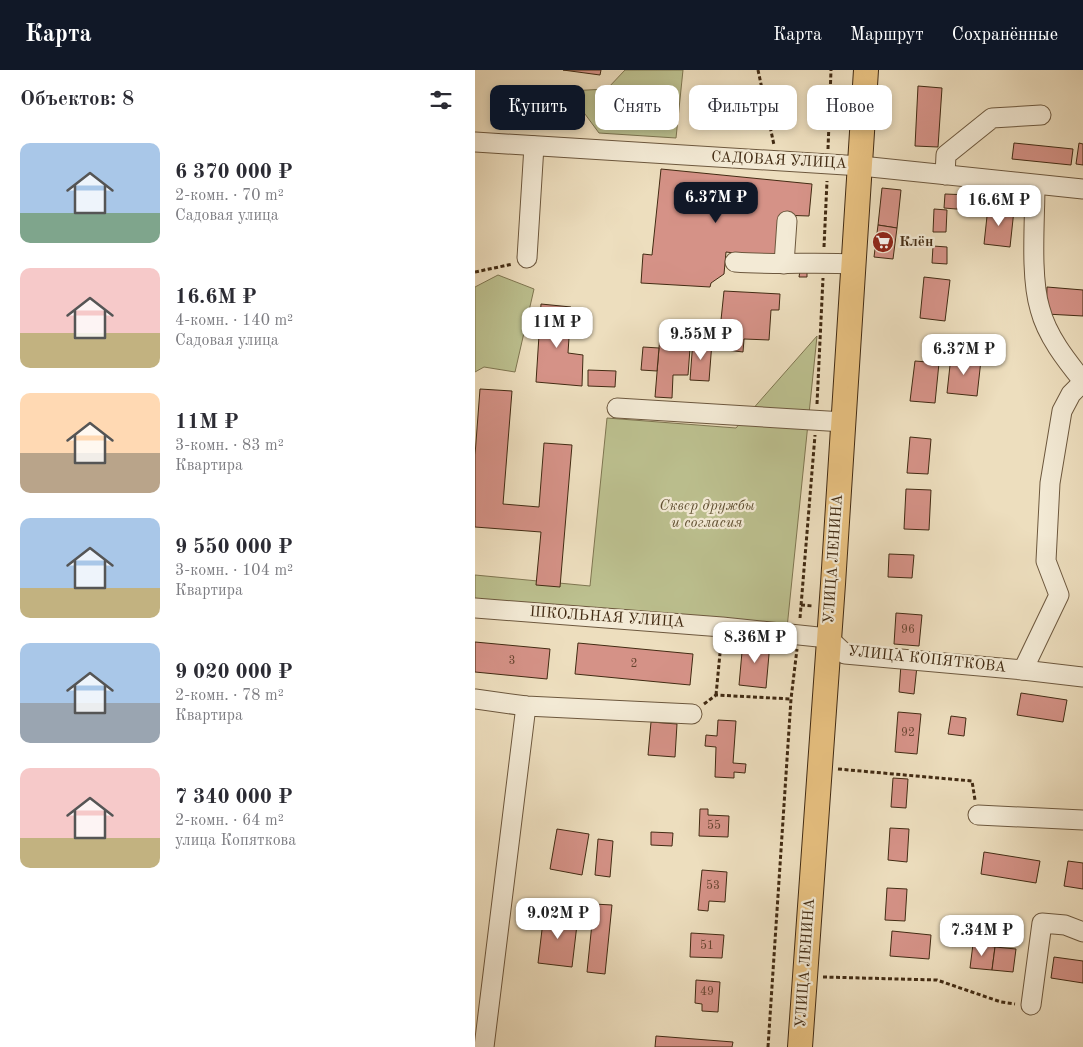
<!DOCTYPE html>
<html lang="ru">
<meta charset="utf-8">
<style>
body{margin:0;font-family:"Old Standard TT",serif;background:#f7f7f7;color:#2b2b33;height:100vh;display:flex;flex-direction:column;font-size:19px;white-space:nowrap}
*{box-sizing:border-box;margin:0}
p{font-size:16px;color:#7c7c81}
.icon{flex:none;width:28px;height:28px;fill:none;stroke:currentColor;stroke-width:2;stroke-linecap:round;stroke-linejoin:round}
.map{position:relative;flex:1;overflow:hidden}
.details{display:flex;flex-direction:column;background:#fff;width:475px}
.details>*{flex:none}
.hud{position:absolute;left:15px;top:15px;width:475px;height:45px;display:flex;gap:10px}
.price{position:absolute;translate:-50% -42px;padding:0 11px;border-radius:10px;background:#fff;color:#222;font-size:16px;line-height:32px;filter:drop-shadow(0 1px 2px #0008)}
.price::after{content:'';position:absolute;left:50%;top:30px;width:15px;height:11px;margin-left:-8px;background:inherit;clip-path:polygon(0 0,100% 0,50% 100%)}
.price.active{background:#111827;color:#fff}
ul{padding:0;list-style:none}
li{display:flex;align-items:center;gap:15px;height:125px;padding:0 20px}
li span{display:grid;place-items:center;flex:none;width:140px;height:100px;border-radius:10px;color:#555}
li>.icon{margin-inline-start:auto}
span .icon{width:60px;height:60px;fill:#fffc;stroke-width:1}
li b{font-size:21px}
h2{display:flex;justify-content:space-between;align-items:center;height:60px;padding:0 20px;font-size:21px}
.chip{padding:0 18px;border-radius:10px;background:#fff;box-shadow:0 2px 8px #0003;font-size:18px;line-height:45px}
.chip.active{background:#111827;color:#fff}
header{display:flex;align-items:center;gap:30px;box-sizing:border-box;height:70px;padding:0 25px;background:#111827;color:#fff}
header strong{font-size:24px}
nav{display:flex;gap:28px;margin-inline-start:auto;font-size:18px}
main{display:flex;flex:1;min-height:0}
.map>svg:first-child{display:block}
</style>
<header>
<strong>Карта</strong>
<nav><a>Карта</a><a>Маршрут</a><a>Сохранённые</a></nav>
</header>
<main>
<section class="details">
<h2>Объектов: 8<svg class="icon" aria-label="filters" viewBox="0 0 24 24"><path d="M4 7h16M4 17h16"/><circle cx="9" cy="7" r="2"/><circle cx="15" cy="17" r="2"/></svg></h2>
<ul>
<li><span style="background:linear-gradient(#a9c7e8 70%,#7fa58c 0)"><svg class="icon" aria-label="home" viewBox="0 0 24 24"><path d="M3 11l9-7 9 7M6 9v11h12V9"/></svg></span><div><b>6 370 000 ₽</b><p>2-комн. · 70 m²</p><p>Садовая улица</p></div></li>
<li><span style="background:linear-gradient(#f6c9c9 65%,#c2b280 0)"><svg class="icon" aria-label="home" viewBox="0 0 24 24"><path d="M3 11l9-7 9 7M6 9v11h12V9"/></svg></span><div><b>16.6M ₽</b><p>4-комн. · 140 m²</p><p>Садовая улица</p></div></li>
<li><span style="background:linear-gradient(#ffd9b3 60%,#b9a48a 0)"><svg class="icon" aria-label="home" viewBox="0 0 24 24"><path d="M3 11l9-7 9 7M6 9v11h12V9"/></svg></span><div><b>11M ₽</b><p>3-комн. · 83 m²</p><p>Квартира</p></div></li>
<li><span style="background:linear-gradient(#a9c7e8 70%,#c2b280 0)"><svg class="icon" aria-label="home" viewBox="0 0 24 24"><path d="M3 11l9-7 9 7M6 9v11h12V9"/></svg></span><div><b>9 550 000 ₽</b><p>3-комн. · 104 m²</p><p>Квартира</p></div></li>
<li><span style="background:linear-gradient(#a9c7e8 60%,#9aa5b1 0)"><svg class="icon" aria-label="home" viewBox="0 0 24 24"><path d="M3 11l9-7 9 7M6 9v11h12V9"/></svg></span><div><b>9 020 000 ₽</b><p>2-комн. · 78 m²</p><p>Квартира</p></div></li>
<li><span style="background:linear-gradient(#f6c9c9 70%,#c2b280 0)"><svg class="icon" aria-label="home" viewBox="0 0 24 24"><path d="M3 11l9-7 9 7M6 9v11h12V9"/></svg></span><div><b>7 340 000 ₽</b><p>2-комн. · 64 m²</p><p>улица Копяткова</p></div></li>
</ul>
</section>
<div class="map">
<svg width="608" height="977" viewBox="0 0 608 977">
<rect width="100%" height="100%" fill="#eddebe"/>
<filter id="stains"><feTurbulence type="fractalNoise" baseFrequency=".004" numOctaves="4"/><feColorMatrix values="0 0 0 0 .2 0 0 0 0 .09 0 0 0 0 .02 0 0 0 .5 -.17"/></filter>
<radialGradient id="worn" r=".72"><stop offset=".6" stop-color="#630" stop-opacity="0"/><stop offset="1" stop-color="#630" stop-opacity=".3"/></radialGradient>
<g fill="#bcc08f" stroke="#7f7651">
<polygon points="150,0 208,0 201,68 124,63 93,21 132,19"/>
<polygon points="23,205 59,219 40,302 9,297 0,302 0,217"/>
<polygon points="342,266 312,558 0,533 0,505 115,516 132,348 261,358"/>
</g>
<g fill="#d59287" stroke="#422b13">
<polygon points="88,0 126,0 125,5"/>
<polygon points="443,16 467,18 463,77 440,76"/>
<polygon points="539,73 598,79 596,95 537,89"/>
<polygon points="604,73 608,74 608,95 601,94"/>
<polygon points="186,99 337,114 334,146 305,145 301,188 251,182 249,204 236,213 235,217 166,213 168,184 177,185"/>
<polygon points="407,118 426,120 422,158 403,155"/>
<polygon points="470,124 495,125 494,140 469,138"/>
<polygon points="513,137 539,140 535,177 509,174"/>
<polygon points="459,139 472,140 471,162 458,162"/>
<polygon points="403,155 422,158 418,189 399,187"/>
<polygon points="458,176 472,177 472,194 457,193"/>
<polygon points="325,201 332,201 332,207 324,207"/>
<polygon points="449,207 475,210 470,251 445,248"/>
<polygon points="572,217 608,220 608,246 571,244"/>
<polygon points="249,221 305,224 304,240 296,240 294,270 269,269 268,282 243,279"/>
<polygon points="66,234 96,237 93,283 108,285 107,316 61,312"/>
<polygon points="216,265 213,305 198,305 197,328 180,327 185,266"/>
<polygon points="218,270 237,272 234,311 215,310"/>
<polygon points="168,277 184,278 182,301 166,300"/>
<polygon points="476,286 506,290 502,326 472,323"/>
<polygon points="440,291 464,293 460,333 435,331"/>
<polygon points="113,300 141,301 140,317 113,316"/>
<polygon points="5,319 37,321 28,434 64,437 69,373 97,375 85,517 61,515 66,462 0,457 0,385"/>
<polygon points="435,367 456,369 453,404 432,403"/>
<polygon points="431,419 456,420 454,460 429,459"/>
<polygon points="414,484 439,485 437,508 413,507"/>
<polygon points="421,543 447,545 444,576 419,574"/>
<polygon points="268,571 295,573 291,618 264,615"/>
<polygon points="0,572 75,579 72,609 0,602"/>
<polygon points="103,573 218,584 215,615 100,604"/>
<polygon points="426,594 442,596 439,624 424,622"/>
<polygon points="546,623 592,630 588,652 542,645"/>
<polygon points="423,642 446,644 442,684 420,682"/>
<polygon points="476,646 491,648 489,666 473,664"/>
<polygon points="243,650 261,651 258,693 271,694 270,703 259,702 259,708 240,707 241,677 230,676 231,665 242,666"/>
<polygon points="176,652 202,654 200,687 173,685"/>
<polygon points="418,708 433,709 431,738 416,737"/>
<polygon points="225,739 233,739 233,745 254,746 253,767 224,766"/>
<polygon points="415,758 434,759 432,792 413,790"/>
<polygon points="82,759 114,764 107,805 75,799"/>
<polygon points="176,762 198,763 197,776 176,775"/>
<polygon points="123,769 138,771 135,807 120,805"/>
<polygon points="509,782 565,791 561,813 506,804"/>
<polygon points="593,791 608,793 608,819 589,816"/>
<polygon points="227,800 252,802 250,832 234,831 233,841 223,840"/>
<polygon points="412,818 432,819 430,851 410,850"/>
<polygon points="119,834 137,835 130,904 112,902"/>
<polygon points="69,843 103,846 97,897 63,893"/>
<polygon points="417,861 456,865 454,889 415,886"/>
<polygon points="216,863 249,865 247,888 215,887"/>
<polygon points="498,874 520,877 517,900 495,898"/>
<polygon points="520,877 541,879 538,902 517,900"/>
<polygon points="579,887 608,891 608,913 576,908"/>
<polygon points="221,910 245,912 243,942 227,941 227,934 220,933"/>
<polygon points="181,966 258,972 257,977 180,977"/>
</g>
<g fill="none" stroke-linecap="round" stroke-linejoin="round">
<g stroke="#6d583e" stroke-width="21">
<g id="minor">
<polyline points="0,72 386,96 608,119"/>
<polyline points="470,105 471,85 517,48 566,45"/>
<path d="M 560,115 C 560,150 555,206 565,239 C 572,266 591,290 608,311"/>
<polyline points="52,188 59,76"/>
<path d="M 260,192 C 300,195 339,192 379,194"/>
<polyline points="309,194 312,151"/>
<polyline points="142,338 369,352"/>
<polyline points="0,538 247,557 353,568 370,584 548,600 584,525 571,491 575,413 587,341 596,324 608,312"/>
<polyline points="548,600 608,607"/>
<polyline points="0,629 51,636 217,644"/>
<polyline points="503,745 608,750"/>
<polyline points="556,935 567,853 590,855 608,862"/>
<polyline points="9,977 51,636"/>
</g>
</g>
<g stroke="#422b13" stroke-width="26">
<polyline id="major" points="325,977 358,514 391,0"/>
</g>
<g stroke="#422b13" stroke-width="3" stroke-dasharray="4 2.5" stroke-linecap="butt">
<polyline points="283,0 299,75"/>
<polyline points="353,79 356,0"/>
<polyline points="349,177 352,111"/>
<polyline points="0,202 38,194"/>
<polyline points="342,334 348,208"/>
<polyline points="326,535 338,536"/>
<polyline points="325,548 340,365"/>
<polyline points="241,625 246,573"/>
<polyline points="229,634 241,625 316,629"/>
<polyline points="363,699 497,711 500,730"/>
<polyline points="348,907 462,910 526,932 540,934"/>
<polyline points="293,977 316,629 322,579"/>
</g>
<use href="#minor" stroke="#f3ead5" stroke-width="19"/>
<use href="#major" stroke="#e6bf7f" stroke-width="24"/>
</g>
<defs>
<g id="supermarket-disc" transform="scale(1.125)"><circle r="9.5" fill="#8f2418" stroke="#f3ead5"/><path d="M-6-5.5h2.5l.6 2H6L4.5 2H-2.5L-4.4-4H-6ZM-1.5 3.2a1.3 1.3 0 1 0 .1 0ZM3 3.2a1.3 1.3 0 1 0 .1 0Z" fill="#fff"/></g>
</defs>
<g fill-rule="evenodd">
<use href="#supermarket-disc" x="408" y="172"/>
</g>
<g text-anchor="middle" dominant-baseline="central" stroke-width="4.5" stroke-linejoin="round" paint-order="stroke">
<g font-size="12" fill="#674530">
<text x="433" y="560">96</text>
<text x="37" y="591">3</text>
<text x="159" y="594">2</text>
<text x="433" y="663">92</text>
<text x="239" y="756">55</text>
<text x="238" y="816">53</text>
<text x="232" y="876">51</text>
<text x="232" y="922">49</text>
</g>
<g font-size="15" fill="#422b13" stroke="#f3ead5">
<text transform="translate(304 91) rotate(3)">САДОВАЯ УЛИЦА</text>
<text transform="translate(359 489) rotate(-86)">УЛИЦА ЛЕНИНА</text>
<text transform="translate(132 548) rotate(4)">ШКОЛЬНАЯ УЛИЦА</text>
<text transform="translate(452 590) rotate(6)">УЛИЦА КОПЯТКОВА</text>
<text transform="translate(331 893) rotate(-86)">УЛИЦА ЛЕНИНА</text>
</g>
<g font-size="15" font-weight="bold" fill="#422b13" stroke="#f3ead5" text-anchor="start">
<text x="424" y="172">Клён</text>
</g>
<g font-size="15" font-style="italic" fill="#605032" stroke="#f3ead5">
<text x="232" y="436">Сквер дружбы<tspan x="232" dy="17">и согласия</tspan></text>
</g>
</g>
<rect width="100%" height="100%" filter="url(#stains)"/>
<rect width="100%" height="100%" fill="url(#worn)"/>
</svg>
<b class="price active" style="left:241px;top:154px">6.37M ₽</b>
<b class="price" style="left:524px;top:157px">16.6M ₽</b>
<b class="price" style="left:82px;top:279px">11M ₽</b>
<b class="price" style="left:226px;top:291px">9.55M ₽</b>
<b class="price" style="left:489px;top:306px">6.37M ₽</b>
<b class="price" style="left:280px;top:594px">8.36M ₽</b>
<b class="price" style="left:83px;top:870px">9.02M ₽</b>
<b class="price" style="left:507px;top:887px">7.34M ₽</b>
<div class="hud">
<a class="chip active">Купить</a>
<a class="chip">Снять</a>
<a class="chip">Фильтры</a>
<a class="chip">Новое</a>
</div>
</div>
</main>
